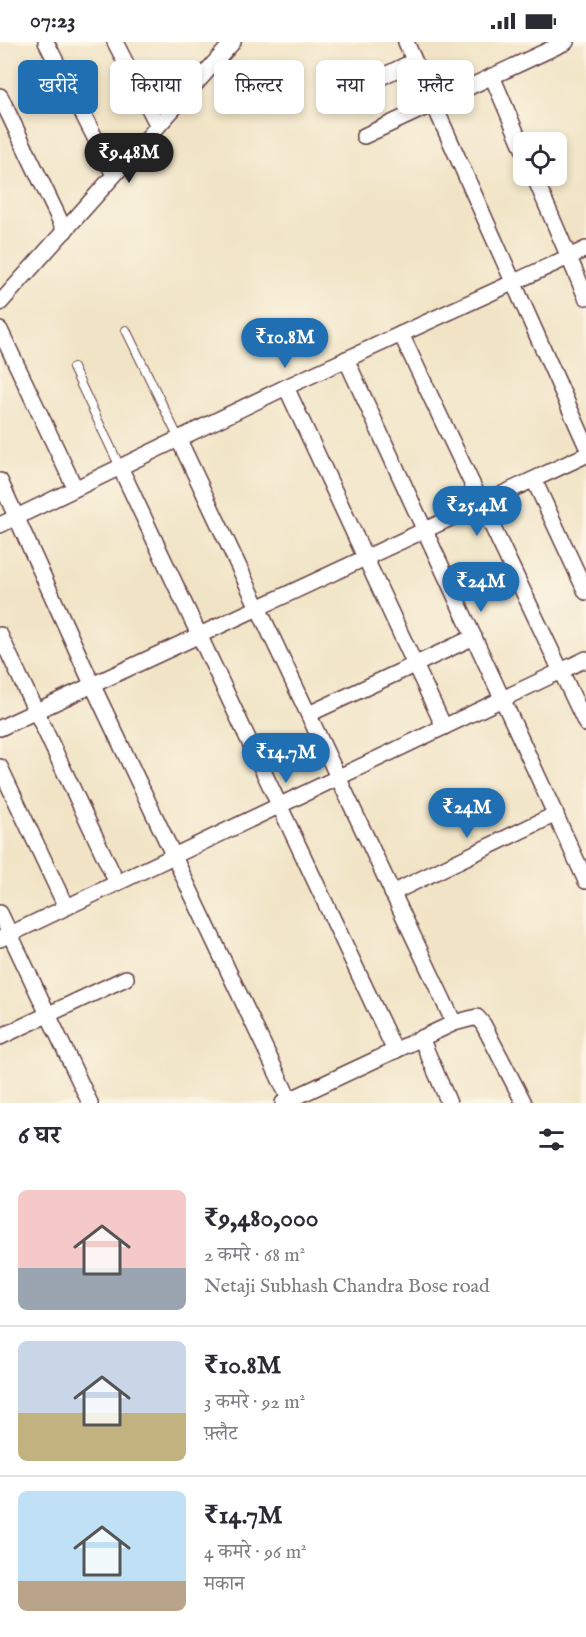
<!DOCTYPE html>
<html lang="hi">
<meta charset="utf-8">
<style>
body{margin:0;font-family:"IM FELL English","Noto Serif Devanagari",serif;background:#f2f2f3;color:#2b2b33;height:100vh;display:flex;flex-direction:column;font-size:22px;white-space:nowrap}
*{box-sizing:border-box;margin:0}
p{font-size:20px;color:#7c7c81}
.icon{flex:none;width:33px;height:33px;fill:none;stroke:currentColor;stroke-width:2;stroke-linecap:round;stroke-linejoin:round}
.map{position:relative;height:1061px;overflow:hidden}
.side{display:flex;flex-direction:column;background:#fff;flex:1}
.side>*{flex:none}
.guide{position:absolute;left:18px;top:18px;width:550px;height:54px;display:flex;gap:12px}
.fabs{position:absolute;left:513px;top:90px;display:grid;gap:12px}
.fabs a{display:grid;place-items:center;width:54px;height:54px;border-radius:9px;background:#fff;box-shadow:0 3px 9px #0003;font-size:30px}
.price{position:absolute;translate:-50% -51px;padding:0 14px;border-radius:21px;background:#1f6fb2;color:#fff;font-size:20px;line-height:39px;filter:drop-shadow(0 2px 3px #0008)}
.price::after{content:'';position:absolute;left:50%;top:36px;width:18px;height:14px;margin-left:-9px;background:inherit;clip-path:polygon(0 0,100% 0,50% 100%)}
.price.active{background:#222;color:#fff}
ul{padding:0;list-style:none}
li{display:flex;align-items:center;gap:18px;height:150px;padding:0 18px}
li+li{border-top:2px solid #e1e1e2}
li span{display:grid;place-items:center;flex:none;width:168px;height:120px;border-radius:9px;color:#555}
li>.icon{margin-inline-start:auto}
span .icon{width:72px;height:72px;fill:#fffc;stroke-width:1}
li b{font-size:26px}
h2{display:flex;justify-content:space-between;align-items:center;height:72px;padding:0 18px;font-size:26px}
.chip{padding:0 21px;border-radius:9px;background:#fff;box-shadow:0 3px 9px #0003;font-size:21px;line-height:54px}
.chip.active{background:#1f6fb2;color:#fff}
.status{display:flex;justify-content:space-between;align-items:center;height:42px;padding:0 30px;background:#fff;direction:ltr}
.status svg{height:16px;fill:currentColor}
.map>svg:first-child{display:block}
</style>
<div class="status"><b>07:23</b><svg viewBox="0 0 49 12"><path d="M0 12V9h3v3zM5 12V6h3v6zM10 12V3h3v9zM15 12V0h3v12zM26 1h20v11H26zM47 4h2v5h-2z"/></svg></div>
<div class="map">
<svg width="586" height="1061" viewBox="0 0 586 1061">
<rect width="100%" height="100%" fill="#fcf5e5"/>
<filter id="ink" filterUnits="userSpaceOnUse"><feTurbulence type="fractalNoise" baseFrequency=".0167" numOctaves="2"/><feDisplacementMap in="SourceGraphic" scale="12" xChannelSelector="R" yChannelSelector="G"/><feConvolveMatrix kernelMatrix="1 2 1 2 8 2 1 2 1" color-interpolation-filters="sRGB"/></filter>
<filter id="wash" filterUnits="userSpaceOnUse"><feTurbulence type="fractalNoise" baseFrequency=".008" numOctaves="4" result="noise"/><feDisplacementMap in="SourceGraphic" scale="24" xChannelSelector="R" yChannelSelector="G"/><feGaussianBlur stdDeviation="1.35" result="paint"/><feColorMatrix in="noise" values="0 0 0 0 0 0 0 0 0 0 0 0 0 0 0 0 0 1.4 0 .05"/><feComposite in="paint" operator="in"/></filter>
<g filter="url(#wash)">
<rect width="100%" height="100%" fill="#f1e4c6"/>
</g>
<g filter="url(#ink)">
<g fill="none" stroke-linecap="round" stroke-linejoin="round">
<g stroke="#633d42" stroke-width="10">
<g id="service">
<polyline points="126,288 179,397"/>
<polyline points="73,326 120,425"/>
</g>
</g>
<g stroke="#633d42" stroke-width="18">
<g id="minor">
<polyline points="46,0 114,133"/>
<polyline points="115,0 158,84"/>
<polyline points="406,0 586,403"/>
<polyline points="492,34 524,109"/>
<polyline points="0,54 65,189"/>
<polyline points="334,58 414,19"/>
<polyline points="364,94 566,0"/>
<polyline points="534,134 586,255"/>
<polyline points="0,261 233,0"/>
<polyline points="0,288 75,446"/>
<polyline points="401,292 586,682"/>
<polyline points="346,317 586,839"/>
<polyline points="286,345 444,685"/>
<polyline points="179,398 454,981"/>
<polyline points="120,425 395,1009"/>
<polyline points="534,438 586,550"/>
<polyline points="0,439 92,642 291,1061"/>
<polyline points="0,483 286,345 586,207"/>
<polyline points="0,593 117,841"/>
<polyline points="309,672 474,595"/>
<polyline points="0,686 586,413"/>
<polyline points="0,725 66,865"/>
<polyline points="392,851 556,772"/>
<polyline points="0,871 90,1061"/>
<polyline points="0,897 586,617"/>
<polyline points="0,995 126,936"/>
<polyline points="421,996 449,1061"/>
<polyline points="283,1061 454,981 477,975 483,982 524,1061"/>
</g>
</g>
<use href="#service" stroke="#fff" stroke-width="8"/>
<use href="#minor" stroke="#fff" stroke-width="15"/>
</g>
</g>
</svg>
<div class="fabs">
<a><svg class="icon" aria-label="locate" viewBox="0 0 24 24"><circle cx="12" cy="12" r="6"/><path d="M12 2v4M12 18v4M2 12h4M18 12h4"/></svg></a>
</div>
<b class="price active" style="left:129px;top:142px">₹9.48M</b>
<b class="price" style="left:285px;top:327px">₹10.8M</b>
<b class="price" style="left:477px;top:495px">₹25.4M</b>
<b class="price" style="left:481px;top:571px">₹24M</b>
<b class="price" style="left:286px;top:742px">₹14.7M</b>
<b class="price" style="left:467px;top:797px">₹24M</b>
<div class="guide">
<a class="chip active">खरीदें</a>
<a class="chip">किराया</a>
<a class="chip">फ़िल्टर</a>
<a class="chip">नया</a>
<a class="chip">फ़्लैट</a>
</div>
</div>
<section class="side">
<h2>6 घर<svg class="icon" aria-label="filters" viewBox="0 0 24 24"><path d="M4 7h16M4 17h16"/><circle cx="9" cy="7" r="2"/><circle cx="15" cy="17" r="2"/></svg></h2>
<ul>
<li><span style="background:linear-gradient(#f6c9c9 65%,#9aa5b1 0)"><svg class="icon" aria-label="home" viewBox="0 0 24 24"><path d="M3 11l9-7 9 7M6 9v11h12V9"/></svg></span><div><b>₹9,480,000</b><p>2 कमरे · 68 m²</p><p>Netaji Subhash Chandra Bose road</p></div></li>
<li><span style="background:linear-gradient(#c9d6e8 60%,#c2b280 0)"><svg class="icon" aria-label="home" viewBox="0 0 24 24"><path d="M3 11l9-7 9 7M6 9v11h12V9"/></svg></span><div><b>₹10.8M</b><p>3 कमरे · 92 m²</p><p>फ़्लैट</p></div></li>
<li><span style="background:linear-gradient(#bfe0f5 75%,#b9a48a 0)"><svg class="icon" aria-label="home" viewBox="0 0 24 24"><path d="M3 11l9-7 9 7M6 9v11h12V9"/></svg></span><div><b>₹14.7M</b><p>4 कमरे · 96 m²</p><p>मकान</p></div></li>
</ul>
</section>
